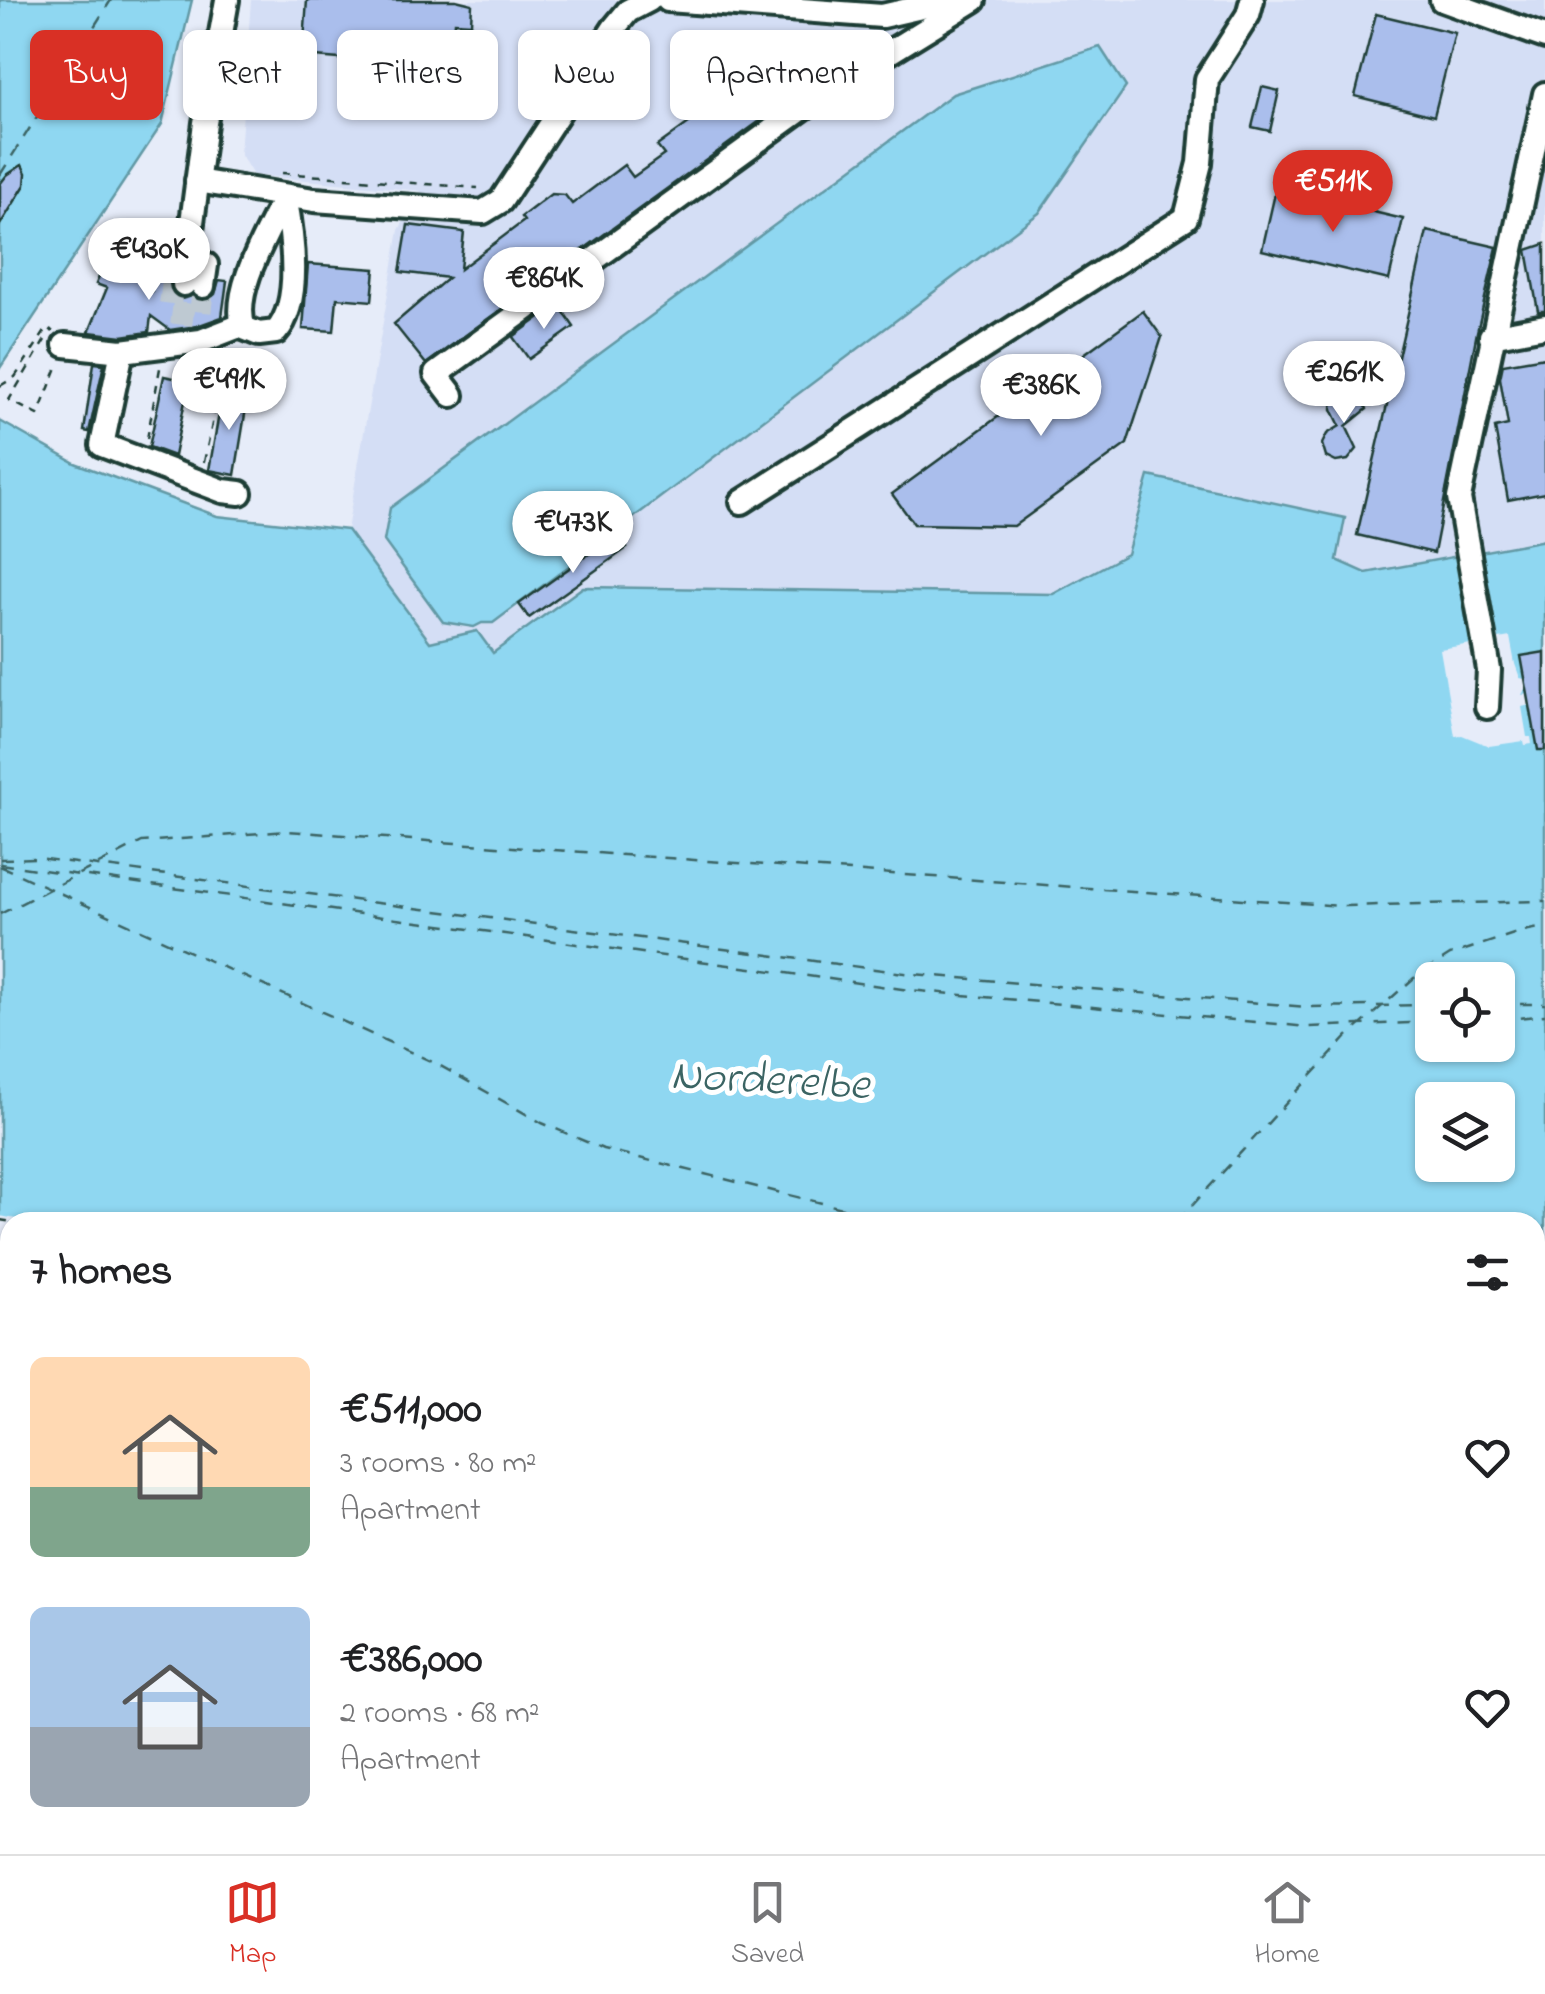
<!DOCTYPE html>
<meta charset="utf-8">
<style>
body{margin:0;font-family:"Indie Flower",sans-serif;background:#f6f6f6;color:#202124;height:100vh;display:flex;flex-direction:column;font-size:38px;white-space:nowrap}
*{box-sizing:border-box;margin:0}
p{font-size:32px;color:#757577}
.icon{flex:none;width:55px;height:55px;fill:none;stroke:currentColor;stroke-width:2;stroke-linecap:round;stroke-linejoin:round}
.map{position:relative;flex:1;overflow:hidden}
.drawer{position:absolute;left:0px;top:1212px;width:1545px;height:642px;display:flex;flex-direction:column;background:#fff;border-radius:30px 30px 0 0;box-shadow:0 2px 8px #0004}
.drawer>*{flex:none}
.hud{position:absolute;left:30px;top:30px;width:1000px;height:90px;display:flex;gap:20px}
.tools{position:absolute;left:1415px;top:962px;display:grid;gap:20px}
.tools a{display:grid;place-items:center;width:100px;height:100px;border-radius:15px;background:#fff;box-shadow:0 2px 8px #0004;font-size:50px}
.price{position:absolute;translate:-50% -85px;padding:0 22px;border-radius:35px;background:#fff;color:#222;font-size:32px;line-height:65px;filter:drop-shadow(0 2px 5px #0008)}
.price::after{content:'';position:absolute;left:50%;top:60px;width:30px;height:22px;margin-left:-15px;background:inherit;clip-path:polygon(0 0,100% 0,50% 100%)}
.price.current{background:#d93025;color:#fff}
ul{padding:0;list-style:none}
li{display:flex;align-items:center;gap:30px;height:250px;padding:0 30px}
li span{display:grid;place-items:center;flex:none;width:280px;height:200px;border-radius:15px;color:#555}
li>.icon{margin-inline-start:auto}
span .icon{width:120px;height:120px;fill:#fffc;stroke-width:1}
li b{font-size:42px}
h2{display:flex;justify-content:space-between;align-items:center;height:120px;padding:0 30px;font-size:42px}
.chip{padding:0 35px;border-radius:15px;background:#fff;box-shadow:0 2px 8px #0004;font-size:35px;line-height:90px}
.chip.current{background:#d93025;color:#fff}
.dock{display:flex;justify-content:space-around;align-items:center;height:140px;border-top:2px solid #e0e0e0;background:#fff;font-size:28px;color:#757577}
.dock a{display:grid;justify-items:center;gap:5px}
.dock .current{color:#d93025}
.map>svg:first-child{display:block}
</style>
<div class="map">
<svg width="1545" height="1854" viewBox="0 0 1545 1854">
<rect width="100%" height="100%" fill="#e6ecf9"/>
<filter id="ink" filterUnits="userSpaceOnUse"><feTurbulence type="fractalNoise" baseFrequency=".01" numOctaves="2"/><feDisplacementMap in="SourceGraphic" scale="20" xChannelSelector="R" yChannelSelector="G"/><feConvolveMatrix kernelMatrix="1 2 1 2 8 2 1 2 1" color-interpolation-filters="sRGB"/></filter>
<g filter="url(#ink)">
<g fill="#d4def5">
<polygon points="251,0 1545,0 1545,540 1366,573 1337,560 1345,518 1127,554 1053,594 583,587 493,654 477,631 431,642 347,530 399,230 421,191 253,175 240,154"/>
<rect x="1109" y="1845" width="297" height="9"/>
</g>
<polygon fill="#b9d78f" stroke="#6c8a62" stroke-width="2.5" points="1545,1634 1545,1854 1507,1854 1506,1845 1535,1845 1535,1635"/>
<g fill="#8fd7f1" stroke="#6299a5" stroke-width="2.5" fill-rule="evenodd">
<polygon points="0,0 192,0 162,124 0,368"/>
<polygon points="1100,47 1126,87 1039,213 493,623 482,623 474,627 443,622 384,541 390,508 953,94"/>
<path d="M 0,421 L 75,463 L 217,516 L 347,530 L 430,642 L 477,631 L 493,653 L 583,587 L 1053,594 L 1127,554 L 1149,476 L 1345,518 L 1337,560 L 1366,573 L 1545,540 L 1545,1459 L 1535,1460 L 1535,1222 L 10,1222 L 10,1321 L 0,1312 ZM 1432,980 L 1498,980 L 1498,1045 L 1432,1045 ZM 1432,1100 L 1498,1100 L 1498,1165 L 1432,1165 Z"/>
</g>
<g fill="#e6ecf9">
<polygon points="1498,634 1499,639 1510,637 1515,664 1520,678 1525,679 1526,687 1522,695 1528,694 1530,705 1522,707 1527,737 1531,737 1532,744 1525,745 1524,741 1489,746 1462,735 1455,736 1440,649 1471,644 1471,638"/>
<polygon points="0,1216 33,1222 10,1222 10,1263 0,1261"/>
</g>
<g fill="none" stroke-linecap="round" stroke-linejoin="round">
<g stroke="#3b6463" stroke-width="2.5" stroke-dasharray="12 10" stroke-linecap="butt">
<polyline points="0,175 111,0"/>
<polyline points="0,859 38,858 912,974 1308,1007 1432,1005"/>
<polyline points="0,864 909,990 1309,1027 1432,1022"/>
<polyline points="0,866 437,1064 542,1123 603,1149 899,1222"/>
<polyline points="0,914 142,842 287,831 1342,906 1545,901"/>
<polyline points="1498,1004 1545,1004"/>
<polyline points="1498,1020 1545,1015"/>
<polyline points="1177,1222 1347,1037 1414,978 1450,955 1523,931 1545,927"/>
</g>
</g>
<g fill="#aabeec" stroke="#1f3d34" stroke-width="2.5">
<polygon points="307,0 456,0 472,4 471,23 455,22 451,68 303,56"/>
<polygon points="1376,14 1455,33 1434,116 1355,96"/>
<polygon points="788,72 801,91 426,364 394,324 448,278 400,272 408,225 464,232 460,269 524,221 521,217 551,194 565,195 572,204 624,165 633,177 664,155 657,146 751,78 761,91"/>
<polygon points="1262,87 1279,91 1270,131 1252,127"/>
<polygon points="22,165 26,173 25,185 0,225 0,184 7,175"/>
<polygon points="1276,189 1403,219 1389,280 1262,250"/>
<polygon points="1427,231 1497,247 1477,332 1434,553 1357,535"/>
<polygon points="1545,244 1545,311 1538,311 1527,250"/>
<polygon points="106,260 154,280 155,271 166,273 167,266 171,266 170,289 181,299 192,296 208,300 215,294 219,280 227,281 222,317 197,326 170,330 151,316 149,332 122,336 89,332 107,288 96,284"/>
<polygon points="308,264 375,269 372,301 337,298 334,331 303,329"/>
<polygon points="558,304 574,327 529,359 513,337"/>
<polygon points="1143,311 1162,337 1127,444 1014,526 914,524 892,494"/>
<polygon points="1545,357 1545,493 1508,500 1495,428 1508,425 1500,378 1503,364"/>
<polygon points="94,363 104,364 89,432 84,431"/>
<polygon points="164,376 189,381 174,456 149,447"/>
<polygon points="1347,389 1361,394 1367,409 1346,426 1357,449 1348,460 1336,462 1326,457 1322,444 1327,434 1340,426 1332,409 1333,398"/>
<polygon points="223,391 248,396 235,475 209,470"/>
<polygon points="617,534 627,548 529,618 519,604"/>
<polygon points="1545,652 1545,750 1538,750 1521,656"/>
</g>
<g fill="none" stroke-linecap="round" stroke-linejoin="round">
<polyline stroke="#bec9d2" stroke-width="22" stroke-dasharray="22 11" stroke-linecap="butt" points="173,282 169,312 200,316 203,286"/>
<g stroke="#1f3d34" stroke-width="30">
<g id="minor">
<polyline points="668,0 882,16 952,0"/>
<polyline points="1442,0 1545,37"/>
<polyline points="197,181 314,200 483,212 501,201 614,28 628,11 649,0"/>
<path d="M 285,196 C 292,232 303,302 276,332 L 259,334 L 244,328 C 230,292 270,229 285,196 Z"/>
<polyline points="188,252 206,265 203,286"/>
<polyline points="184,284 205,123 227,0"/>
<polyline points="1491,336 1545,326"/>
<polyline points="65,345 122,351 201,341 242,325"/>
<polyline points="122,351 102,445 223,491 240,493"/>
<polyline points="452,395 436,374 825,92 974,0"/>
<polyline points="742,502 1186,218 1200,163 1207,79 1248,15 1252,0"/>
<polyline points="1487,707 1489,670 1459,498 1545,94"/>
<polyline points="0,1451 10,1454"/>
<polyline points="0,1712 10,1712"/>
<polyline points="1535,1756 1545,1756"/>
<polyline points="0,1760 10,1760"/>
<polyline points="591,1845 591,1854"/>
<polyline points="1096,1845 1097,1854"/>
<polyline points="1484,1845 1484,1854"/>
<polyline points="15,1849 87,1854"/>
<polyline points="188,1854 188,1845"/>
<polyline points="424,1854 424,1845"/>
<polyline points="460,1854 460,1845"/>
</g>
</g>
<g stroke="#1f3d34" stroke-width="38">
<g id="major">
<polyline points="0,1502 10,1505"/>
<polyline points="1535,1602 1545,1601"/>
</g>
</g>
<g stroke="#1f3d34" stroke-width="2.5" stroke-dasharray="8 8" stroke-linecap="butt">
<polyline points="282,173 478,188"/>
<polyline points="153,292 149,291 153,265 167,256"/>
<polyline points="45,340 9,400 38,415 58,365"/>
<polyline points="0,386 15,377 48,327 53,332"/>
<polyline points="147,439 160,368"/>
<polyline points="204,462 227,352"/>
<polyline points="0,1220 12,1222"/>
<polyline points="0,1244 10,1246"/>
<polyline points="1535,1321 1545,1320"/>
<polyline points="0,1337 10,1341"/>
<polyline points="0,1357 10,1353"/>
<polyline points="0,1562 10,1564"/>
<polyline points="833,1850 833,1846 864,1845"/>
<polyline points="742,1854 742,1845"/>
</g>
<use href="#minor" stroke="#fff" stroke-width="22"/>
<use href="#major" stroke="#fff" stroke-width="30"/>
</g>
</g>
<g text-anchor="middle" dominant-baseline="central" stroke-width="10" stroke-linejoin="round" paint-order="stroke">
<g font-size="45" font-style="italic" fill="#3b6463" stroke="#fff">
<text transform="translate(770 1082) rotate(3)">Norderelbe</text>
</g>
</g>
</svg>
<div class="tools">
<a><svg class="icon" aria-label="locate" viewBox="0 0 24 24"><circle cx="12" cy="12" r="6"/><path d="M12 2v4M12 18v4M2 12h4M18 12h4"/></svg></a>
<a><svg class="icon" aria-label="layers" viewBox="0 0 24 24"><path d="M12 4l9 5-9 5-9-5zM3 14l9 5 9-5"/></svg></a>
</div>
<b class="price current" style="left:1333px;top:235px">€511K</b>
<b class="price" style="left:149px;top:303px">€430K</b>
<b class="price" style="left:544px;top:332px">€864K</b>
<b class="price" style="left:1344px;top:426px">€261K</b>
<b class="price" style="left:229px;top:433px">€491K</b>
<b class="price" style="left:1041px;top:439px">€386K</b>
<b class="price" style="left:573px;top:576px">€473K</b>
<div class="hud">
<a class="chip current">Buy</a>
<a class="chip">Rent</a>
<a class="chip">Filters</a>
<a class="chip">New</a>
<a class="chip">Apartment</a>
</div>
<section class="drawer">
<h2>7 homes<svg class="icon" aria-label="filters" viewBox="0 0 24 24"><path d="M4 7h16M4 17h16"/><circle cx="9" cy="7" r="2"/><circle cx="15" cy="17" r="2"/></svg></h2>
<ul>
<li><span style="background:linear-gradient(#ffd9b3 65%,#7fa58c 0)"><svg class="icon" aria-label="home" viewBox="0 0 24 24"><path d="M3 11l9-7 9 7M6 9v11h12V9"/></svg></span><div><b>€511,000</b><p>3 rooms · 80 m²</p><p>Apartment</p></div><svg class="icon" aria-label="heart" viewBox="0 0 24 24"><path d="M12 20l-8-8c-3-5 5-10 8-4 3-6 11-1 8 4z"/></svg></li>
<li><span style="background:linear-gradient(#a9c7e8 60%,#9aa5b1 0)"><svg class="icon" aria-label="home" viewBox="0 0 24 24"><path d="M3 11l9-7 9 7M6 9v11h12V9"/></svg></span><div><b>€386,000</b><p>2 rooms · 68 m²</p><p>Apartment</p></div><svg class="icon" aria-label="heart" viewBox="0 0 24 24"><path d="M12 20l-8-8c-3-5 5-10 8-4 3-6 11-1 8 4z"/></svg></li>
</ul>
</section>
</div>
<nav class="dock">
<a class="current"><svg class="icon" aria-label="map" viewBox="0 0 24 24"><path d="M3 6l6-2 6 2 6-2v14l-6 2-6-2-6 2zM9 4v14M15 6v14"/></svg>Map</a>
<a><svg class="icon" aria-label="saved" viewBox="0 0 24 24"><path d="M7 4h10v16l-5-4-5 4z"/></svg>Saved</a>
<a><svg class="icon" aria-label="home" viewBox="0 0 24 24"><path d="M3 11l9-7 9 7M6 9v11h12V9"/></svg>Home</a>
</nav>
